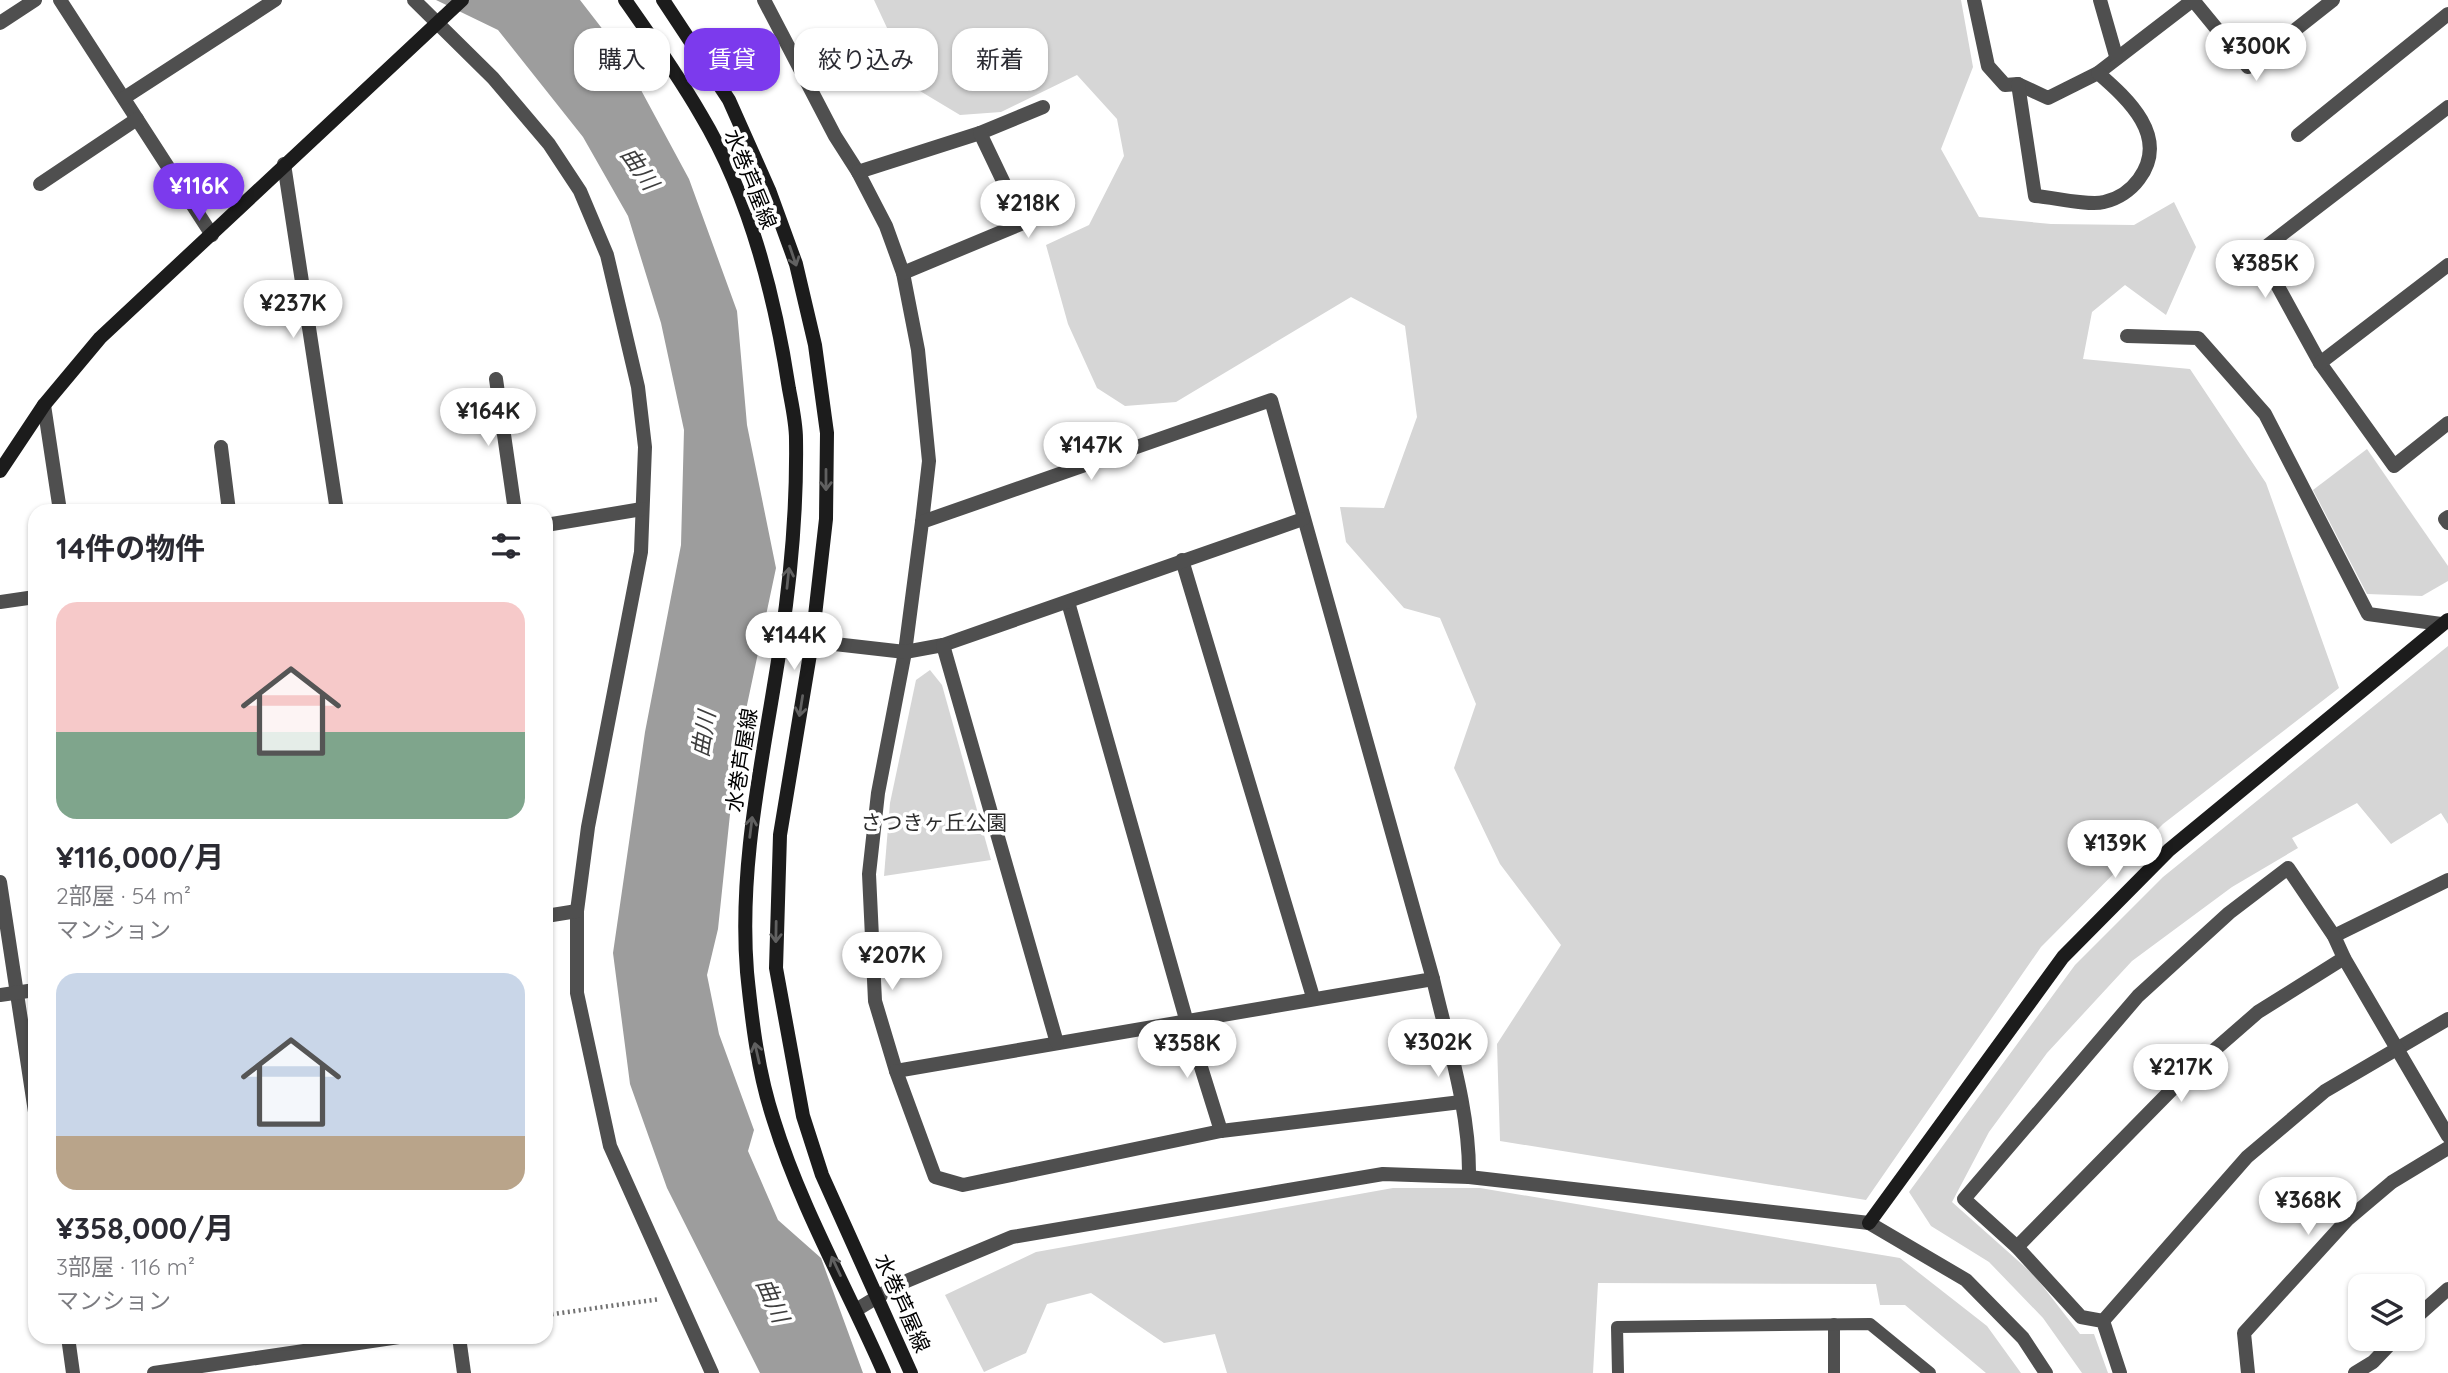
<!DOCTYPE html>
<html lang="ja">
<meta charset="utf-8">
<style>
body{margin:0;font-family:Quicksand,"Noto Sans JP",sans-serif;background:#f2f2f3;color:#2b2b33;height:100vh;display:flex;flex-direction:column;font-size:26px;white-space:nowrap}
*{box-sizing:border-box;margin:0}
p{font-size:23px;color:#7c7c81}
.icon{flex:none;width:38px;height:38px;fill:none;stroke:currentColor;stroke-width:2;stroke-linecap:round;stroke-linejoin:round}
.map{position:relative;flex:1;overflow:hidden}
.details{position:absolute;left:28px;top:504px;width:525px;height:840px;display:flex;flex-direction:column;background:#fff;border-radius:21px;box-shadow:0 2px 5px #0004}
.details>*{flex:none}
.banner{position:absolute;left:574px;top:28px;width:665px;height:63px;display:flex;gap:14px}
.fabs{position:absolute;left:2348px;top:1274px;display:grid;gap:14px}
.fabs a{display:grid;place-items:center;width:77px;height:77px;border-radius:14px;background:#fff;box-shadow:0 2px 5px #0004;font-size:35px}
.price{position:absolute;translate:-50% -60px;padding:0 16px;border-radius:24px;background:#fff;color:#222;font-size:23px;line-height:46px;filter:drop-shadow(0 2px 4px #0008)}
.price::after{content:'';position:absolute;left:50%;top:42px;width:21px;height:16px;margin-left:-10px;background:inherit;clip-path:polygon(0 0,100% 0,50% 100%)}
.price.selected{background:#7c3aed;color:#fff}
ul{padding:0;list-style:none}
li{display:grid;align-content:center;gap:14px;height:371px;padding:0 28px}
li span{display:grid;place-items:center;height:217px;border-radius:21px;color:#555}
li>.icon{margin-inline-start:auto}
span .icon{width:126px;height:126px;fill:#fffc;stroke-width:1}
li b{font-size:30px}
h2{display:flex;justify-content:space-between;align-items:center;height:84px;padding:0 28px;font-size:30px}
.tag{padding:0 24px;border-radius:21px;background:#fff;box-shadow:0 2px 5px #0004;font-size:24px;line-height:63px}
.tag.selected{background:#7c3aed;color:#fff}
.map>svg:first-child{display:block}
</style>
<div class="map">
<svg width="2448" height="1373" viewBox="0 0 2448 1373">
<rect width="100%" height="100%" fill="#fff"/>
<g fill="#d6d6d6">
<polygon points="874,0 1961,0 1973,67 1941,149 1979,217 2051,224 2134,225 2174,202 2196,247 2166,315 2125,285 2092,312 2083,359 2190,369 2266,483 2339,688 2163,824 2041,947 1866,1200 1500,1141 1497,1044 1561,945 1500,864 1454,768 1476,704 1440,618 1404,608 1346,542 1340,507 1384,508 1417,417 1405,326 1351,297 1176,402 1125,406 1097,388 1068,324 1046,245 1089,225 1124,156 1117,119 1077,75 1001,112 960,115 915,88"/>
<polygon points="2367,449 2448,566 2448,581 2422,596 2367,594 2313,490"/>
<polygon points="2448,646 2448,824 2441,813 2391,844 2357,803 2292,838 2298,848 2232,887 2132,961 2047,1053 1989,1132 1952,1202 2034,1275 2080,1334 2094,1334 2108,1373 2082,1373 2043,1318 1989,1262 1931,1226 1909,1192 2075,965 2163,877"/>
<polygon points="930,670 942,685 991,860 884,876 890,803 916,680"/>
<polygon points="1393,1188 1480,1188 1900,1258 1987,1326 2021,1373 1986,1373 1905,1305 1880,1305 1876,1284 1598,1283 1593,1373 1227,1373 1215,1334 1164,1343 1091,1293 1047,1304 1026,1353 984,1372 945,1295 1036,1252"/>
</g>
<polygon fill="#9d9d9d" points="436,0 580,0 621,53 689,179 737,311 747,425 776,568 736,757 718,929 707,975 719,1034 754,1130 748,1151 778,1220 821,1258 863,1373 760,1373 667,1188 630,1084 613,953 645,732 681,545 684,430 661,323 628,216 583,137 498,30"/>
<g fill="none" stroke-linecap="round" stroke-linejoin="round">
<polyline stroke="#717171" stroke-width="4.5" stroke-dasharray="2 3.5" stroke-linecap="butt" points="546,1315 660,1299"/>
<g stroke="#4f4f4f" stroke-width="12">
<polyline points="1834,1324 1834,1373"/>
<polyline points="1618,1373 1617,1327 1870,1324 1930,1373"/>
</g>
<g stroke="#4f4f4f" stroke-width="14">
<polyline points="60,0 212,235"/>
<polyline points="414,0 493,78 549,144 580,191 607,255 638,387 645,447 641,552 588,827 577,911 577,993 610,1146 712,1373"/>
<polyline points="764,0 835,136 858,172 886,226 903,273 918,350 929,461 922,522"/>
<polyline points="1974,0 1988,66 2005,85 2018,84 2048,98 2098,73 2193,0"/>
<polyline points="2100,0 2116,56"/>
<polyline points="2193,0 2248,67 2333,0"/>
<polyline points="0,23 35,0"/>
<path d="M 2018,84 L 2035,196 C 2053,197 2088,206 2104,202 C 2118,199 2131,190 2139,179 C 2170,137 2128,99 2098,73"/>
<polyline points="124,98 275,0"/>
<polyline points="2448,107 2259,252 2320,363 2394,466 2448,423"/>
<polyline points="2298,135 2448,14"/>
<polyline points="284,164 337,511"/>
<polyline points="858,172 980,133 1043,107"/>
<polyline points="40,184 137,119"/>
<polyline points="903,273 1023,223 980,133"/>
<polyline points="2127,336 2198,338 2265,414 2368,614 2441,624"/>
<polyline points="2320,363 2448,265"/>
<polyline points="496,379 515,511"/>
<polygon points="1271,400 1433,979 896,1071 875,1001 869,874 878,793 905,652 922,522"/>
<polyline points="44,405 60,511"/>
<polyline points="221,447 229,511"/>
<polyline points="2448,517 2445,519 2448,523"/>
<polyline points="546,525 642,509"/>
<polyline points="1182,560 1313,997"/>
<polyline points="0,602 35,597"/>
<polyline points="1068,602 1186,1019 1221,1131"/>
<polyline points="782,638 905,652 943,645 1303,519"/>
<polyline points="943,645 1057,1043"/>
<polyline points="0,882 35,1112"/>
<polyline points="546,916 577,911"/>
<polyline points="2334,936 2448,880"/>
<path d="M 1433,979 C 1448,1044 1470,1110 1469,1177"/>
<polyline points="0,995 35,990"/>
<polyline points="896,1071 935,1177 963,1185 1221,1131 1461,1102"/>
<polyline points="2017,1247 2188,1073 2258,1012 2344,958"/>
<polyline points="856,1310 897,1285 1012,1237 1383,1174 1469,1177 1869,1223 1966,1280 2023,1338 2046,1373"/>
<polyline points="2413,1320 2448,1289"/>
<polyline points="2103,1321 2247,1157 2325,1091 2448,1019"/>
<polyline points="68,1337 73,1373"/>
<polyline points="459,1337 464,1373"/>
<polyline points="154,1373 399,1337"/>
<polyline points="2120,1373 2103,1321 2081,1317 2017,1247 1964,1199 2138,996 2229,913 2288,868 2334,936 2344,958 2448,1136"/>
<polyline points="2248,1373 2244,1333 2347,1220 2392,1182 2448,1148"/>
<polyline points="2355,1373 2373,1362 2395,1339"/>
</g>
<g stroke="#1c1c1c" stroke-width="14">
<path d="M 625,0 C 651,37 678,75 701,115 C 749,195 775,297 789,389 C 792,405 796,423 796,439 C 797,506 791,575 781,641 C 765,751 738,860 747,972 C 752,1022 758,1073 774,1121 C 801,1208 848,1290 884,1373"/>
<polyline points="663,0 729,100 769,190 796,264 815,345 827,433 826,519 812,642 780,835 776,968 803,1116 822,1175 911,1373"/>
<polyline points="0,471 44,405 100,338 462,0"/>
<polyline points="1869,1223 2063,957 2169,850 2448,620"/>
</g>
</g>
<defs><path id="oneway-shaft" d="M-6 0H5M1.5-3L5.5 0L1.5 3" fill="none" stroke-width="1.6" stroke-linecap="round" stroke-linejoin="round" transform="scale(1.75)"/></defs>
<g stroke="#606060">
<use href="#oneway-shaft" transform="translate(793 256) rotate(71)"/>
<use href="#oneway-shaft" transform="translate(826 480) rotate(90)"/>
<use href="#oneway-shaft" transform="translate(788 578) rotate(-84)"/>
<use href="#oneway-shaft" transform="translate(801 706) rotate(99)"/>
<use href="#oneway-shaft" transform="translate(751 827) rotate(-83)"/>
<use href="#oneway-shaft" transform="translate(776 932) rotate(91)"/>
<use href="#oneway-shaft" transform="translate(757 1053) rotate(-103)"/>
<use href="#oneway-shaft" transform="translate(836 1266) rotate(-115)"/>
</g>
<g text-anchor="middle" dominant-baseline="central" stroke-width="7" stroke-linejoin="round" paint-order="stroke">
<g font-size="21" fill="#000" stroke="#fff">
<text transform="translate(751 179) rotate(68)">水巻芦屋線</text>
<text transform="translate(741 760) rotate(-81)">水巻芦屋線</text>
<text transform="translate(903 1303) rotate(66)">水巻芦屋線</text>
</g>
<g font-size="21" fill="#2d2d2d" stroke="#fff">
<text x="934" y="822">さつきヶ丘公園</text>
</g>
<g font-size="23" font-style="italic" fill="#3e3e3e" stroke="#fff">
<text transform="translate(640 168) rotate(55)">曲川</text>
<text transform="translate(703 734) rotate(-81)">曲川</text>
<text transform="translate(773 1300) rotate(66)">曲川</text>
</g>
</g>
</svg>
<div class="fabs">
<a><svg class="icon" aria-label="layers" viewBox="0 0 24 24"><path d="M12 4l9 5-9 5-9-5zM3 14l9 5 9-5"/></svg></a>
</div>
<b class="price" style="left:2256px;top:83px">¥300K</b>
<b class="price selected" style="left:199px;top:223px">¥116K</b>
<b class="price" style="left:1028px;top:240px">¥218K</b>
<b class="price" style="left:2265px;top:300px">¥385K</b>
<b class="price" style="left:293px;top:340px">¥237K</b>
<b class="price" style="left:488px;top:448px">¥164K</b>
<b class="price" style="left:1091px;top:482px">¥147K</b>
<b class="price" style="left:794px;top:672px">¥144K</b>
<b class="price" style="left:2115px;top:880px">¥139K</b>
<b class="price" style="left:892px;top:992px">¥207K</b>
<b class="price" style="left:1438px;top:1079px">¥302K</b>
<b class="price" style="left:1187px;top:1080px">¥358K</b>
<b class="price" style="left:2181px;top:1104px">¥217K</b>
<b class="price" style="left:2308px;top:1237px">¥368K</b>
<div class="banner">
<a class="tag">購入</a>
<a class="tag selected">賃貸</a>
<a class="tag">絞り込み</a>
<a class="tag">新着</a>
</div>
<section class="details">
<h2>14件の物件<svg class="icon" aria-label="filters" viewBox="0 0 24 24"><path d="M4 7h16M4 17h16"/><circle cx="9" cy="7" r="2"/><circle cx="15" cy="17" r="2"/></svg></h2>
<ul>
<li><span style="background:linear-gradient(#f6c9c9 60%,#7fa58c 0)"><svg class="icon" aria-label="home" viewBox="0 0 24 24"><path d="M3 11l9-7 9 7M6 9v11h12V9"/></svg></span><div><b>¥116,000/月</b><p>2部屋 · 54 m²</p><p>マンション</p></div></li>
<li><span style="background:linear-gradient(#c9d6e8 75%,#b9a48a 0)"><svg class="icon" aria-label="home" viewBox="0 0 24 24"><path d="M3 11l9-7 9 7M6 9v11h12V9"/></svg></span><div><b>¥358,000/月</b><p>3部屋 · 116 m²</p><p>マンション</p></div></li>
</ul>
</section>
</div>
